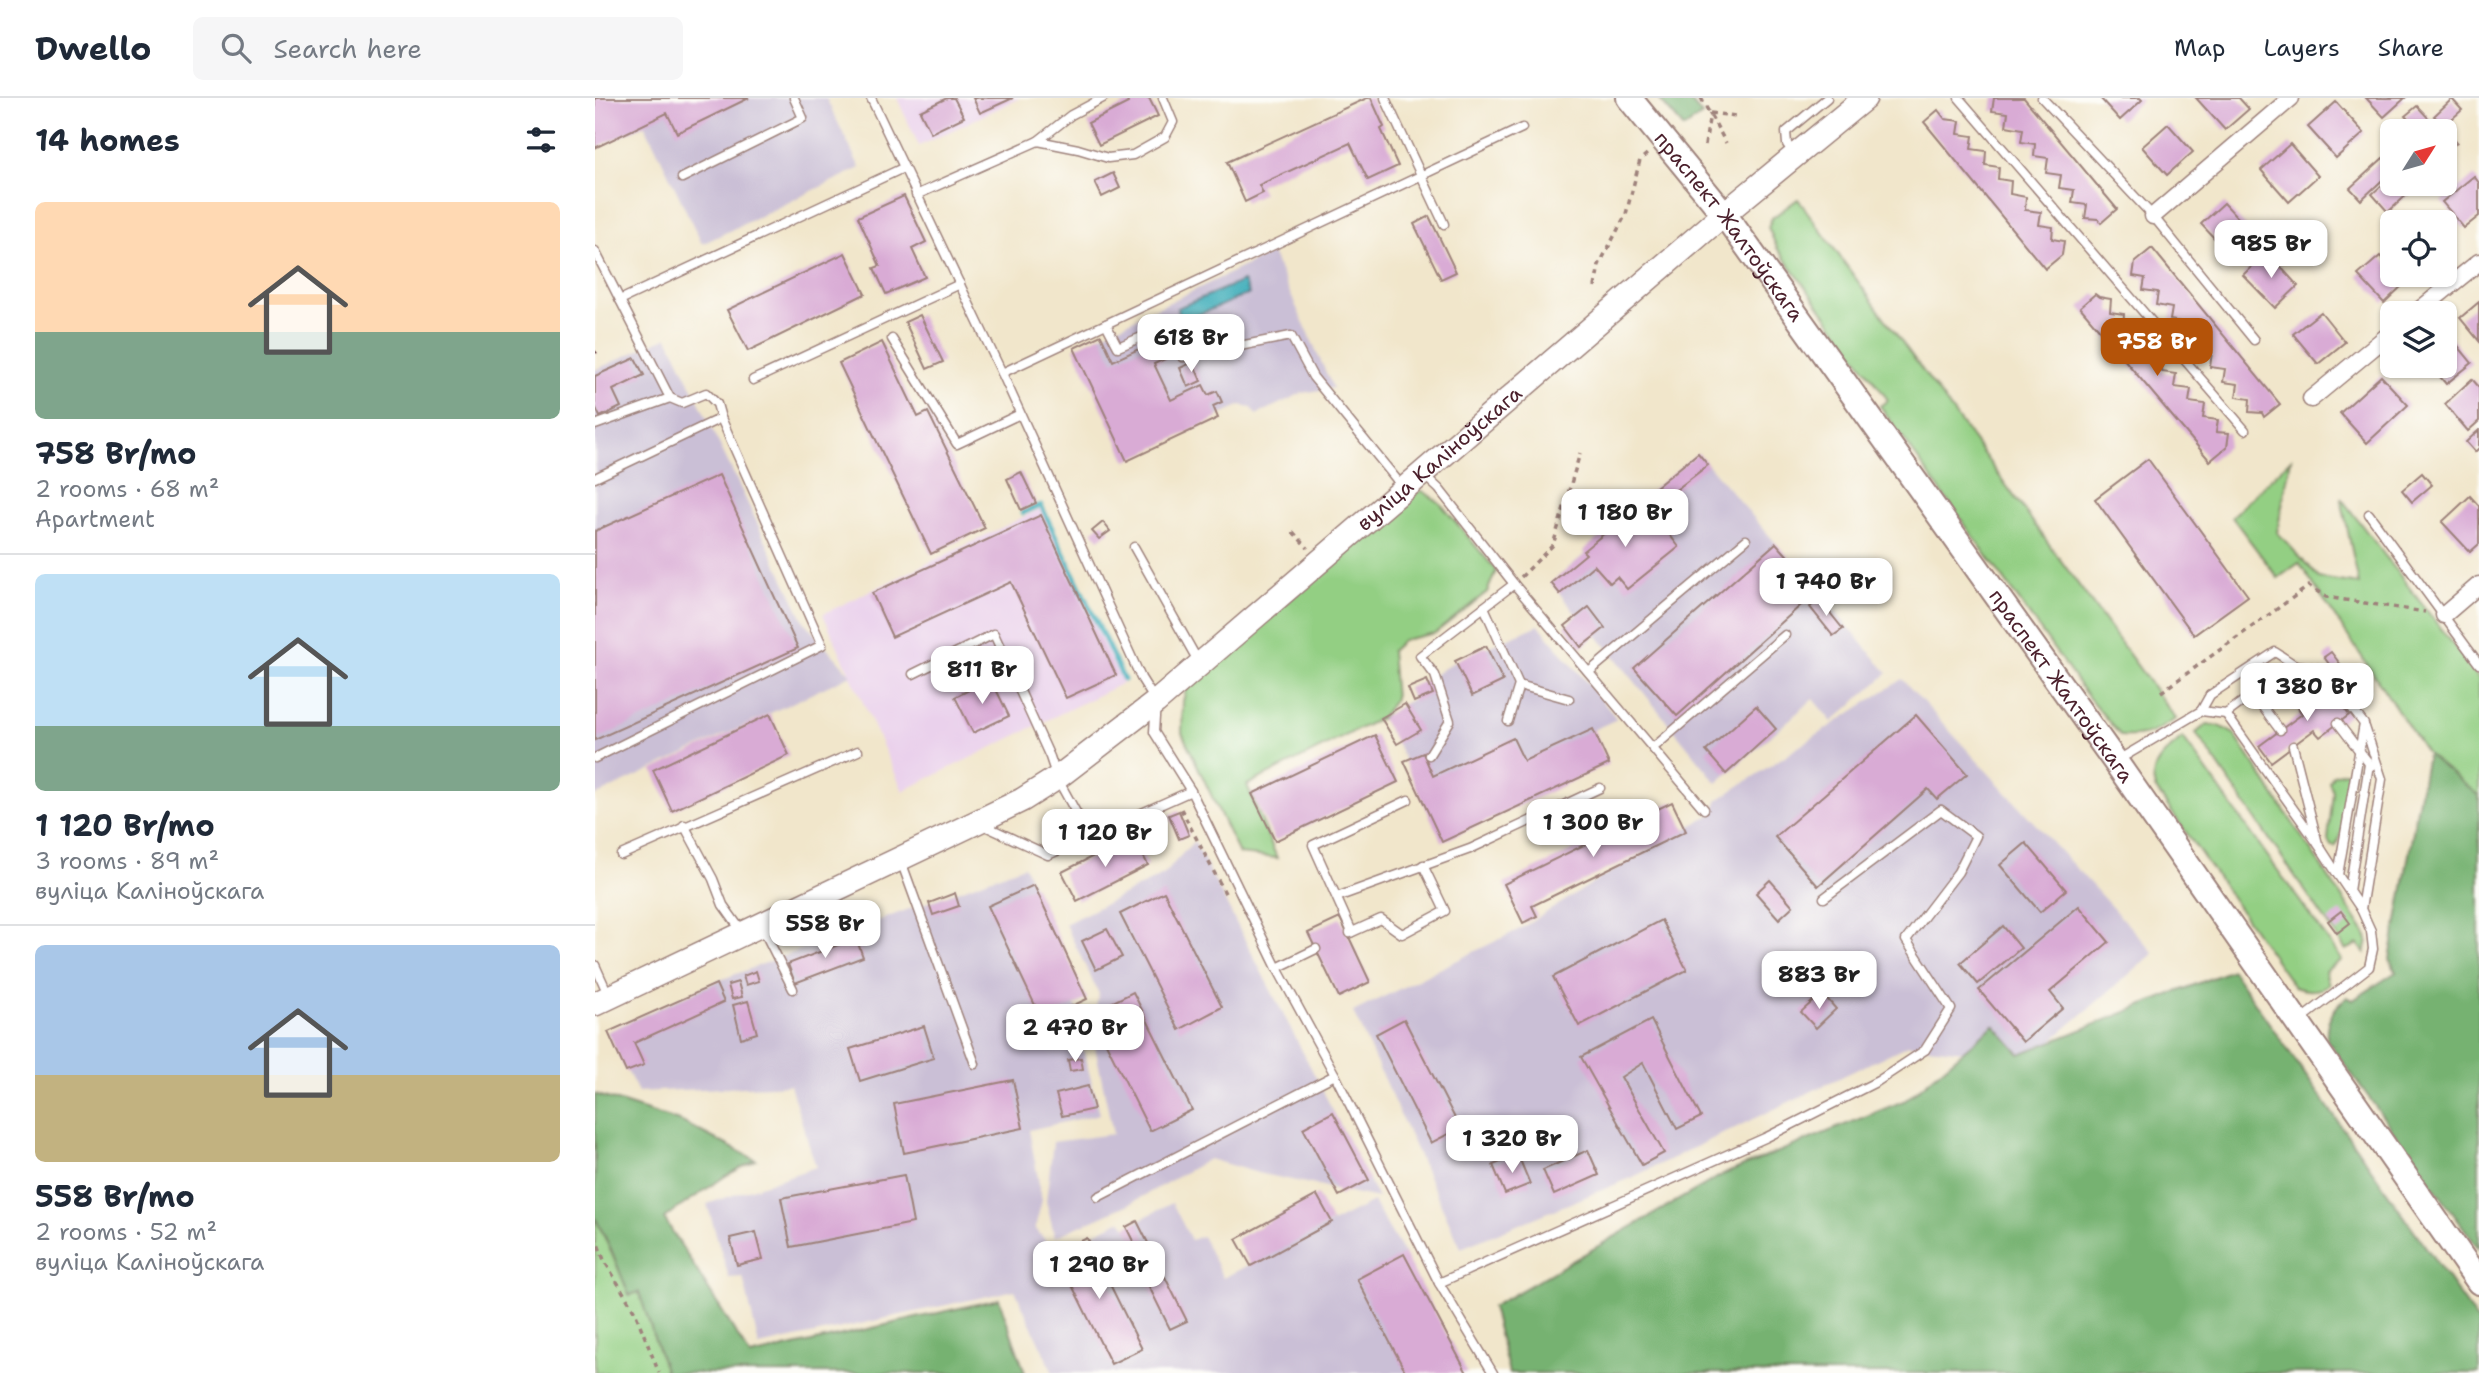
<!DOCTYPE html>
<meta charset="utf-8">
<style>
body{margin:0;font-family:"Shantell Sans",sans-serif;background:#f6f6f7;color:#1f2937;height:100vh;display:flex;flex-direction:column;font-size:26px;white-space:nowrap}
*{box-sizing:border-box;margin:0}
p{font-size:23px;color:#747a83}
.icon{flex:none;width:38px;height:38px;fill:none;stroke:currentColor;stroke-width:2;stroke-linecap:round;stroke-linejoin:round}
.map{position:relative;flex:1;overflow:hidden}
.details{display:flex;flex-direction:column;background:#fff;width:595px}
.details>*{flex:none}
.needle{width:46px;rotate:53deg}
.fabs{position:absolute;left:1785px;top:21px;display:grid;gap:14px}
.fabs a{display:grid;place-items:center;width:77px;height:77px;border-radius:10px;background:#fff;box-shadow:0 2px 5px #0004;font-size:35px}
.price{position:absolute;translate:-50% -60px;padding:0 16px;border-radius:14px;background:#fff;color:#222;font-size:23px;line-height:46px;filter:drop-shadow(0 2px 4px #0008)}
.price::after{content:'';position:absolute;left:50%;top:42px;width:21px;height:16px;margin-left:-10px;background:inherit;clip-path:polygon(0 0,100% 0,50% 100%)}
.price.selected{background:#b45309;color:#fff}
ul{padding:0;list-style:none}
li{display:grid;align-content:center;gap:14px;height:371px;padding:0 35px}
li+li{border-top:2px solid #e0e1e3}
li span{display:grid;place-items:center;height:217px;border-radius:10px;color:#555}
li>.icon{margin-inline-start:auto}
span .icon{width:126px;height:126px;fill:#fffc;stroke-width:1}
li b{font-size:30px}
h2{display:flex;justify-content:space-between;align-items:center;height:84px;padding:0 35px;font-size:30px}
header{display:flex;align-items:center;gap:42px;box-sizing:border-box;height:98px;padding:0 35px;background:#fff;border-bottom:2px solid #e0e1e3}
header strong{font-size:33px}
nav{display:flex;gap:38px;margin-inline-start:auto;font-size:24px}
.search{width:490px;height:63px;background:#f6f6f7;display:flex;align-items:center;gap:18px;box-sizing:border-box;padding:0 24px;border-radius:10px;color:#747a83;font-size:26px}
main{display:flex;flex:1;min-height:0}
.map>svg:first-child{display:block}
</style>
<header>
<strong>Dwello</strong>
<div class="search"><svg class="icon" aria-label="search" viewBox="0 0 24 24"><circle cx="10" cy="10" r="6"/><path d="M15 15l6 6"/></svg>Search here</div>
<nav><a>Map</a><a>Layers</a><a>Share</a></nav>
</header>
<main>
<section class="details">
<h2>14 homes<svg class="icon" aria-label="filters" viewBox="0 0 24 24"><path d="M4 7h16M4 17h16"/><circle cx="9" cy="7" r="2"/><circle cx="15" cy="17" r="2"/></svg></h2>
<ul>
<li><span style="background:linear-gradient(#ffd9b3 60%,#7fa58c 0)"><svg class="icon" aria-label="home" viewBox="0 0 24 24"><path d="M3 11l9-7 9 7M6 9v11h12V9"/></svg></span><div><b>758 Br/mo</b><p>2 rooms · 68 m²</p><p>Apartment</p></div></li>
<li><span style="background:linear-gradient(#bfe0f5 70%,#7fa58c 0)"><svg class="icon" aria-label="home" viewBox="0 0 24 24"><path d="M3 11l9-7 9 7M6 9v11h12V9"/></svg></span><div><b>1 120 Br/mo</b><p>3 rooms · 89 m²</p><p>вуліца Каліноўскага</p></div></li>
<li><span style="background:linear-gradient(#a9c7e8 60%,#c2b280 0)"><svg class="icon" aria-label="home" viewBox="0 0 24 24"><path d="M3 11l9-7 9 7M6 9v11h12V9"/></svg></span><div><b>558 Br/mo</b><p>2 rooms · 52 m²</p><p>вуліца Каліноўскага</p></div></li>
</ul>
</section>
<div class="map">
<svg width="1884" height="1275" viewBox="0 0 1884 1275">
<rect width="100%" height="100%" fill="#fdfcf7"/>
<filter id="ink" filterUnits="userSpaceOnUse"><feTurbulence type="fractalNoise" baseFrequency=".0143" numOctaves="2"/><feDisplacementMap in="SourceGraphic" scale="14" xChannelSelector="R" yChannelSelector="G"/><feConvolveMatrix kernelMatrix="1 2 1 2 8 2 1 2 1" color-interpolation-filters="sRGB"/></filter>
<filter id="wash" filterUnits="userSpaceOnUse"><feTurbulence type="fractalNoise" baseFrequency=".00686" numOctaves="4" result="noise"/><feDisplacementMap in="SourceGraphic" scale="28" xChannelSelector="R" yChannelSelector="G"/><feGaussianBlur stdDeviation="1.57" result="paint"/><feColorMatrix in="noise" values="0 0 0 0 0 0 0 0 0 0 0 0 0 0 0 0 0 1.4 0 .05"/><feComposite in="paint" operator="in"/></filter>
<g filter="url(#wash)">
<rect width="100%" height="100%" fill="#f1e6cb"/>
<g fill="#ead1ec">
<polygon points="302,0 425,0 324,48"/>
<polygon points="445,411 528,585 308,693 228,516"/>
</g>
<g fill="#cabfd6">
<polygon points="0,0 231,0 265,70 107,146 50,27 0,50"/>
<polygon points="677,155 738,290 707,295 661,317 657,310 646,307 532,363 479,250"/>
<polygon points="73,239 210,525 256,577 0,698 0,272"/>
<polygon points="1103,355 1293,575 1237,624 1218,601 1122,685 1002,537 986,549 970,528 982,517 956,485 990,456 988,453 1051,401 1055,394"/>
<polygon points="944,527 1022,621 831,709 802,646 786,620 817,601 813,590 832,582 860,563"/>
<polygon points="1307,581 1559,855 1436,960 1313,947 1036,1080 866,1150 758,914 925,831 1006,780 1117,716 1123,702"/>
<polygon points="599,743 783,1100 663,1075 614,1061 534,1106 460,1139 451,1103 458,1044 518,1036 496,929 504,896 470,826 568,777"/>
<polygon points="429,768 492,901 480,907 486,922 483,932 505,1016 434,1032 447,1102 440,1130 461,1155 526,1122 531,1129 577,1105 596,1142 607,1138 628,1180 778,1104 809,1156 872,1275 458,1275 420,1192 164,1248 148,1179 134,1180 112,1106 221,1069 195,987 43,994 12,934 120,884"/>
</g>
<g fill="#93cf83" stroke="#6e7757" stroke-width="2">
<path d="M 1203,101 L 1581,621 C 1560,634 1550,640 1526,638 L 1493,599 L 1285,308 L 1293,302 L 1182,150 L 1173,129 L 1177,120 Z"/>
<polygon points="1696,361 1682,434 1724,480 1764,486 1746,400 1884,581 1884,698 1832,656 1704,465 1683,480 1637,419"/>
<polygon points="828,393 845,405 895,465 901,473 892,494 840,535 808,542 796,553 800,601 786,620 652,687 682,760 644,756 587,635 588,603 591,592 815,396"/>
<polygon points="1611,627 1625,628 1639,636 1771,836 1773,842 1770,855 1763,846 1751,852 1601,635"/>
<path d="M 1588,640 L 1747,862 L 1730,873 L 1734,887 C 1723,894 1712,893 1699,889 L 1560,690 C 1552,667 1572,653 1588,640 Z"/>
<path d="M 1749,674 L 1755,675 C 1752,695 1752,733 1740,749 L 1735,747 L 1733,742 L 1738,694 L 1734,684 L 1738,677 Z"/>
<polygon points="0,1118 35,1197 44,1194 71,1275 0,1275"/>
</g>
<g fill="#76b271" stroke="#60684e" stroke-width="2">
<polygon points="1063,0 1093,0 1107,17 1089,30"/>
<path d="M 1832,656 L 1884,698 L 1884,1151 L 1732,942 C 1730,923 1737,911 1752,899 L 1758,902 L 1801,874 L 1795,861 Z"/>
<polygon points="1637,872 1884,1225 1884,1275 914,1275 897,1209 1127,1077 1311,1002 1399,927 1425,956"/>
<polygon points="0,996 87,1024 161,1062 132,1077 69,1120 155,1258 404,1201 430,1275 71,1275 44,1194 34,1197 16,1151 0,1119"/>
</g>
<polygon fill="#3dadba" stroke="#446672" stroke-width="2" points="648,183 654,196 588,223 582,210"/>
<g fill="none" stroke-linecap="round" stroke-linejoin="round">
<polyline stroke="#3dadba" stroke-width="5" points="428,415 446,407 529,582"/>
</g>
<g id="blocks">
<g fill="#d9abd5">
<polygon points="0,0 154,0 82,35 72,15 0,50"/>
<polygon points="352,0 359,0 369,19 336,35 325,13"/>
<polygon points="378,0 418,0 385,15"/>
<polygon points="531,0 554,0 563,18 504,47 493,25 533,5"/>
<polygon points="772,0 776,0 789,29 786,31 803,68 773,82 755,45 664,87 668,95 650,104 632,64"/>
<polygon points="1399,0 1429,0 1522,111 1506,125 1503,121 1490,120 1492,107 1477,105 1479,92 1464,90 1466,77 1451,75 1453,60 1439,58 1440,46 1426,44 1428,31 1411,28 1413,15 1397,13"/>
<polygon points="1505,0 1545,0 1547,2 1525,22"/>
<polygon points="1601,0 1644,0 1654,11 1630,32"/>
<polygon points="1771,0 1810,0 1789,19"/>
<polygon points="1857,1 1867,12 1849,28 1839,18"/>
<polygon points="1741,4 1769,35 1741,60 1713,29"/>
<polygon points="1822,8 1837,24 1826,33 1810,18"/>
<polygon points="1343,12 1350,21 1365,23 1363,36 1378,38 1376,51 1391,53 1390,67 1404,69 1403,81 1416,83 1415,96 1431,99 1430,112 1446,114 1444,127 1458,129 1457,141 1469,143 1467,157 1450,171 1329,24"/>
<polygon points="1573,26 1598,54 1572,77 1547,49"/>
<polygon points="1850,30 1862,44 1850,55"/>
<polygon points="1695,46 1723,78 1694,104 1666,72"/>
<polygon points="1788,60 1797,70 1797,73 1766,102 1755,90"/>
<polygon points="518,75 525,90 507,99 500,84"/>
<polygon points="1797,78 1797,86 1810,86 1816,93 1793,114 1777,96"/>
<polygon points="1879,78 1884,85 1884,118 1869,130 1847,104"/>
<polygon points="309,98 331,144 317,151 330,179 291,196 279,170 285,168 263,119"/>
<polygon points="1629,105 1658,136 1635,157 1606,126"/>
<polygon points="834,118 861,174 846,181 819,126"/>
<polygon points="1557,150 1685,306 1669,319 1667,315 1654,314 1655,301 1641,299 1643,286 1628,284 1630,271 1615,269 1617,254 1602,252 1604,240 1590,238 1592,225 1575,222 1577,210 1561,207 1563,194 1548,192 1550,180 1538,178 1540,164"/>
<polygon points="1672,154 1703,188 1680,210 1648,177"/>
<polygon points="250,155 270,196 153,253 132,212"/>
<polygon points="1785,158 1797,171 1797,177 1802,177 1810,185 1789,205 1763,177"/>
<polygon points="1500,196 1504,199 1516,201 1515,214 1529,216 1528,229 1542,230 1540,243 1556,245 1554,260 1568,262 1567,274 1581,276 1579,289 1596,291 1594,304 1610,306 1608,320 1623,322 1621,334 1634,335 1632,349 1615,363 1485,209"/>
<polygon points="1884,204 1884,243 1865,220"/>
<polygon points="1726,214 1750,244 1723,266 1698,236"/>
<polygon points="325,217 348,264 332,271 310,224"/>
<polygon points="1850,232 1877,265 1851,286 1836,268 1850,268"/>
<polygon points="506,237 518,263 561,243 570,261 559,266 576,302 608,287 613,297 622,293 627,304 618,308 623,320 532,363 479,250"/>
<polygon points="287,244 323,319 333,314 390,430 336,456 244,265"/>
<polygon points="40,260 49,277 18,292 26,309 5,319 0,308 0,278"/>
<polygon points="598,264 606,283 593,289 585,270"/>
<polygon points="1786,278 1813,307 1772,345 1745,315"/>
<polygon points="1877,281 1884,289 1884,323 1873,333 1850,306"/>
<polygon points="1884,332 1884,350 1880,354 1871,344"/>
<polygon points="1103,355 1113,367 1064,405 1055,394"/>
<polygon points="1553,361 1653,498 1599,537 1500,401"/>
<polygon points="426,374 441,405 426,412 412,381"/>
<polygon points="1827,375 1837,387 1817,404 1807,392"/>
<polygon points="124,377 203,550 0,642 0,433"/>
<polygon points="1875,398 1884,408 1884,446 1875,454 1847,424"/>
<polygon points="1051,401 1077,433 1074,436 1084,449 1032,491 1022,479 1015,485 999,467 965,496 956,485 991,456 988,453"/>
<polygon points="446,417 521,577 471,600 416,484 297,539 277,495"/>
<polygon points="508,424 515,433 504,441 497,433"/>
<polygon points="1181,445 1223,492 1082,618 1039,570"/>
<polygon points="1224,501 1248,531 1238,538 1215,509"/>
<polygon points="994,509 1010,530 986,549 970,528"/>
<polygon points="891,548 908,583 877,598 860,563"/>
<polygon points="1736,554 1746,567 1739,573 1729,559"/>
<polygon points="396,581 414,618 378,635 360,599"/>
<polygon points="832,582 838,596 819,604 813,590"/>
<polygon points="1732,588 1754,617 1725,639 1719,632 1676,664 1664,648 1707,616 1703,610"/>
<polygon points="810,606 826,632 802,646 786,620"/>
<polygon points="1161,608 1181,631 1131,676 1111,653"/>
<polygon points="175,616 194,657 77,713 58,672"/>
<polygon points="1321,617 1372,676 1342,701 1333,691 1223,788 1180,739"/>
<polygon points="998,631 1014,666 847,744 809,663 828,655 838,678 918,640 929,663"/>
<polygon points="780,637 803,684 680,743 657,696"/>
<polygon points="1077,704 1091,733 937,808 942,818 928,825 909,786"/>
<polygon points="584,713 594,737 584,741 574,717"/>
<polygon points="538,738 553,767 482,803 467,774"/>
<polygon points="1431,745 1471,792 1445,814 1405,767"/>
<polygon points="1175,782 1198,808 1184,821 1161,795"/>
<polygon points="439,787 492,901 447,922 393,808"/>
<polygon points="569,794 627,909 584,932 525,816"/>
<polygon points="360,795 364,808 338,817 334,805"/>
<polygon points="1484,808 1514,844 1455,894 1468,910 1428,944 1384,892"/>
<polygon points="1746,813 1755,825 1742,835 1733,823"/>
<polygon points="745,820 775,884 744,899 713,835"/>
<polygon points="1066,822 1092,872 984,928 958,879"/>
<polygon points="1408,828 1426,850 1383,886 1365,865"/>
<polygon points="512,831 527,859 501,872 487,843"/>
<polygon points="261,840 268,859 200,885 193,866"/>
<polygon points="161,873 164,883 151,887 148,878"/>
<polygon points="143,884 147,899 137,901 133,887"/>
<polygon points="121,886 129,904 39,945 49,967 31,974 13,934"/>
<polygon points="538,894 597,1012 555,1033 496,915"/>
<polygon points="1227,895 1241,911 1221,930 1206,914"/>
<polygon points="153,903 162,935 146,940 138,907"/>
<polygon points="809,921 865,1030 836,1045 781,936"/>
<polygon points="1056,922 1106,1019 1082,1031 1048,965 1026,979 1069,1055 1047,1067 986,959"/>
<polygon points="329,928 339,960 265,983 255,951"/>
<polygon points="486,960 488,971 475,973 473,962"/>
<polygon points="418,982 428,1030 309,1055 299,1006"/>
<polygon points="493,988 499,1011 467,1018 461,996"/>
<polygon points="738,1014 774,1082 744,1098 708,1030"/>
<polygon points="993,1052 1004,1077 959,1097 948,1072"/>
<polygon points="923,1057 935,1086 910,1096 898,1067"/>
<polygon points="309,1077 318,1125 196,1149 186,1100"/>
<polygon points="722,1097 737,1124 656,1168 641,1141"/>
<polygon points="542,1123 592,1223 575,1231 537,1154 542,1151 531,1129"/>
<polygon points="161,1134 168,1161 142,1167 135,1140"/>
<polygon points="492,1140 547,1251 516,1266 461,1155"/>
<polygon points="809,1156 872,1275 811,1275 762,1181"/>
</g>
</g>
</g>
<g filter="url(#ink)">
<use href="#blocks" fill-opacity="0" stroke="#9e827b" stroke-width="2"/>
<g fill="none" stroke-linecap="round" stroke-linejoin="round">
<g stroke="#9e827b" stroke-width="11">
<g id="lane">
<polyline points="276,0 407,275 546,580 561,604 559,634 596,693 682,870 740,977 844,1185 898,1275"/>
<polyline points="790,0 849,126"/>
<polyline points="1364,0 1650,332"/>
<polyline points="1447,0 1558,118 1659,242"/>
<polyline points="443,43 476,17 508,0"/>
<polyline points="1199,56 1192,46 1191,34 1232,0"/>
<polyline points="87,80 208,20 199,0"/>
<polyline points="321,97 443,43 483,51 513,60 538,57 570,39 578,24 568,0"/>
<polyline points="0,153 75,300 0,327"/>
<polyline points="25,202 308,70"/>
<polyline points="511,226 523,249 561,233 588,259 696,238 718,279 807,388"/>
<polyline points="297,241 362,346 425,316"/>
<polyline points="407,275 927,30"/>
<polyline points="158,282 365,186"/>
<polyline points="829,377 844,391 919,486 1109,711"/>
<polyline points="0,380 126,320"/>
<polyline points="1774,416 1884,566"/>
<polyline points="539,449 603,563"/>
<polyline points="889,509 924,587 913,623"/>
<polyline points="994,574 1151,442"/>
<polyline points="318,576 399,536 455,659 462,680 494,738"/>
<polyline points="924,587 974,601"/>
<polyline points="1658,596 1700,567 1727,571 1769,626 1743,777 1766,811 1776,833 1778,851 1774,869 1704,923"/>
<polyline points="1606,613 1615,597 1680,554 1700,567 1722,596"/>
<polyline points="1631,616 1723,746"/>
<polyline points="1743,625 1776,668"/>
<polyline points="1698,648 1723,746 1743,777"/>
<polyline points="1058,650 1190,537"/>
<polyline points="834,657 855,623 840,577 825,558 919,486"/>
<polyline points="0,660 227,547 126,320 122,306 111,295 87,305 75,300"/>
<polyline points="1523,662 1606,613 1631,616 1658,596 1685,632"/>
<polyline points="89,727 118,781 128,807 148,835"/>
<polyline points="388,727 453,757 596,693"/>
<polyline points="26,757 263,653"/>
<polyline points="306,763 380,966"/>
<polyline points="1754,793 1774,666"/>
<polyline points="742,799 875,751 1005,690"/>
<polyline points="1766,811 1787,681 1770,629"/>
<polyline points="167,829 198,891"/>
<polyline points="757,834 718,747 813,702"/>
<polyline points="755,835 786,821 807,836 850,813 828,767"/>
<polyline points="0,867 13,896"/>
<polyline points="682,870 721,851"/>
<polyline points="503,1099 740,977"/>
<polyline points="844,1185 1172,1039 1283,983 1330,952 1356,911 1311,842 1363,774 1381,738 1346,712 1229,800"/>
</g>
</g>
<g stroke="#9e827b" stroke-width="19">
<g id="street">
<polyline points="1558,118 1696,0"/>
<polyline points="1821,215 1884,164"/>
<polyline points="1716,301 1797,234"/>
<polyline points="1849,517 1884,487"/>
</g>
</g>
<g stroke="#9e827b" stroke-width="26">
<g id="secondary">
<path id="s1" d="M 0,906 L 382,724 L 427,702 L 462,680 L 561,604 L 1129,116 L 1270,0"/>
</g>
</g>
<g stroke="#9e827b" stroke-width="28">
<g id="primary">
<path id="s2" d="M 1034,0 L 1129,116 L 1520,663 L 1884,1184"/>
</g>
</g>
<g stroke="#9e827b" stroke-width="3.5" stroke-dasharray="5 5" stroke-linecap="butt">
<polyline points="1106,0 1131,45"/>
<polyline points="1115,15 1141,18"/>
<polyline points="1110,47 1115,15"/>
<polyline points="1000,189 1004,167 1031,116 1045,62 1053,55"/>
<polyline points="698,434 713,450"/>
<polyline points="926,479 958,447 985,355"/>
<polyline points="1566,594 1714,488 1731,499 1830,514"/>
<polyline points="586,711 631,797"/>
<polyline points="0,1138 9,1162 40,1214 64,1275"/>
</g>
<use href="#lane" stroke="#fff" stroke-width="8"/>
<use href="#street" stroke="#fff" stroke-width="16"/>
<use href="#secondary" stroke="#fff" stroke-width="23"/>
<use href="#primary" stroke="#fff" stroke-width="24"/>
<polyline stroke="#4a1f2b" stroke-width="5" stroke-dasharray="10 5" stroke-linecap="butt" points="0,254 1,253"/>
</g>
</g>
<g text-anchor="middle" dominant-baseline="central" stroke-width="5" stroke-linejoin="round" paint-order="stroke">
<g font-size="21" fill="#4a1f2b" stroke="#fdfcf7">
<text stroke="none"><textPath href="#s2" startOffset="163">праспект Жалтоўскага</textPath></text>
<text stroke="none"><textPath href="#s1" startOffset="1013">вуліца Каліноўскага</textPath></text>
<text stroke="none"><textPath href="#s2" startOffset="730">праспект Жалтоўскага</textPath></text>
</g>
</g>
</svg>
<div class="fabs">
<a><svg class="needle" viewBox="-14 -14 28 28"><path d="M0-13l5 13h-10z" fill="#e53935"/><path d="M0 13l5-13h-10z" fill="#747a83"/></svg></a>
<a><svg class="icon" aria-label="locate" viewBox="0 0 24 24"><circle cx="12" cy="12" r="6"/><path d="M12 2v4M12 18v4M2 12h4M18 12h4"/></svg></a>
<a><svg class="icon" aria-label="layers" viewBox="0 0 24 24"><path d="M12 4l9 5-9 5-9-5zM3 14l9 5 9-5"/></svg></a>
</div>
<b class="price" style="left:1676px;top:182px">985 Br</b>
<b class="price" style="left:596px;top:276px">618 Br</b>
<b class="price selected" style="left:1562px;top:280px">758 Br</b>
<b class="price" style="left:1030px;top:451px">1 180 Br</b>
<b class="price" style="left:1231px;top:520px">1 740 Br</b>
<b class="price" style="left:387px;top:608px">811 Br</b>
<b class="price" style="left:1712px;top:625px">1 380 Br</b>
<b class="price" style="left:998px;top:761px">1 300 Br</b>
<b class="price" style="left:510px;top:771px">1 120 Br</b>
<b class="price" style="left:230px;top:862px">558 Br</b>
<b class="price" style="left:1224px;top:913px">883 Br</b>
<b class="price" style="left:480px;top:966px">2 470 Br</b>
<b class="price" style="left:917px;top:1077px">1 320 Br</b>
<b class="price" style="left:504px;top:1203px">1 290 Br</b>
</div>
</main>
